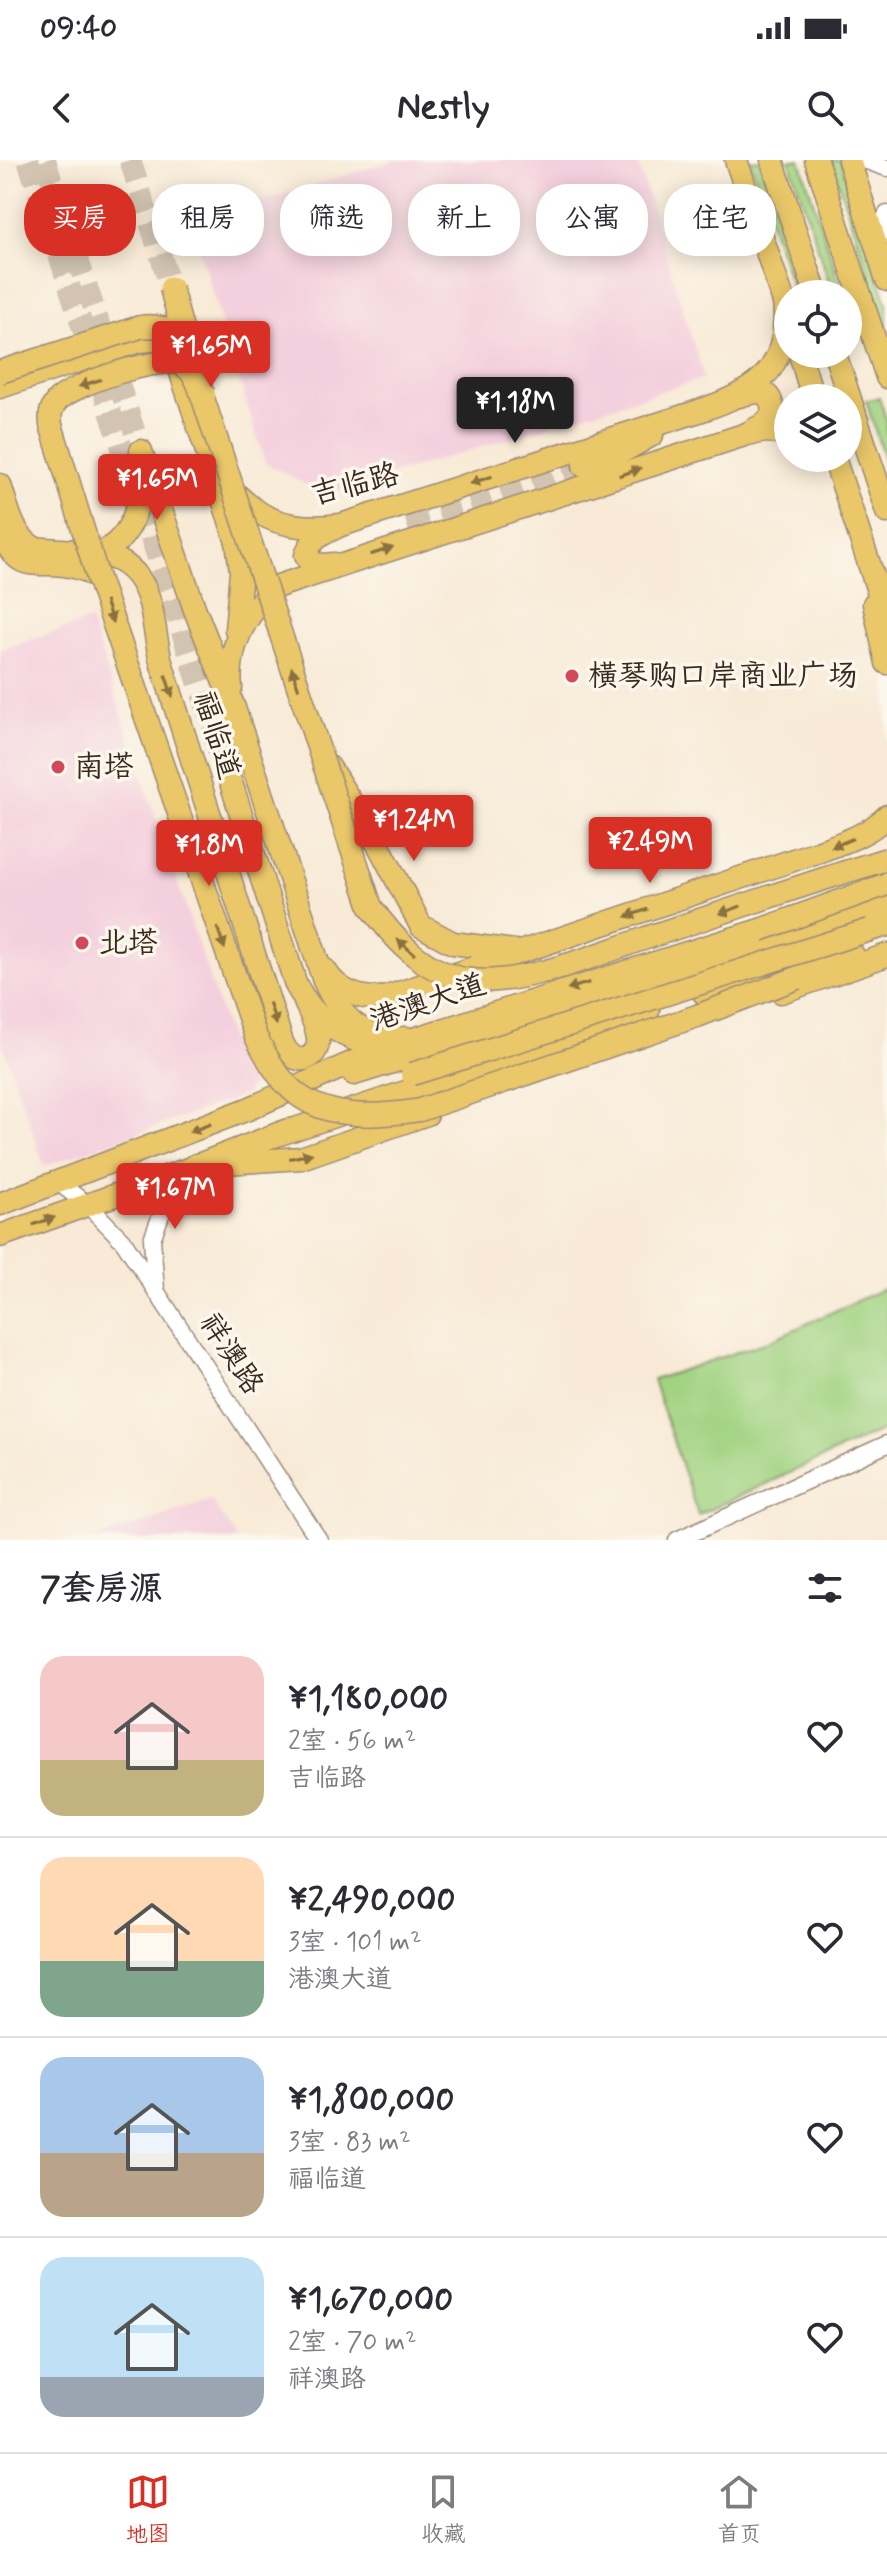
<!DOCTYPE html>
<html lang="zh">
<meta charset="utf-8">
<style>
body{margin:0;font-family:Mynerve,"LXGW WenKai TC",sans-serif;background:#f7f7f7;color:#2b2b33;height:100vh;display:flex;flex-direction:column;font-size:30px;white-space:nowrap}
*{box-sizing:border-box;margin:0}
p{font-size:26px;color:#7c7c81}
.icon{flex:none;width:44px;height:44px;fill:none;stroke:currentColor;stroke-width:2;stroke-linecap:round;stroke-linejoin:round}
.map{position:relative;height:1380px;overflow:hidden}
.sheet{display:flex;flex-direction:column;background:#fff;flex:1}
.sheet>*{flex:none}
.top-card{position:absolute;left:24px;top:24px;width:840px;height:72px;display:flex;gap:16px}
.fabs{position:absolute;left:774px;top:120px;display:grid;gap:16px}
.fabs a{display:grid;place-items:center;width:88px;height:88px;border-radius:50%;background:#fff;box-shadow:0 4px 20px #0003;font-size:40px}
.price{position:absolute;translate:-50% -68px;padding:0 18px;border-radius:8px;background:#d93025;color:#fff;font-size:26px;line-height:52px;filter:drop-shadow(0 2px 4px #0008)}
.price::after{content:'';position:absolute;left:50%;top:48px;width:24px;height:18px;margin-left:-12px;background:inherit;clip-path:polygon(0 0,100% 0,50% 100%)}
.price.current{background:#222;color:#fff}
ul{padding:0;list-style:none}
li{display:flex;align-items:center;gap:24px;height:200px;padding:0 40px}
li+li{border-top:2px solid #e1e1e2}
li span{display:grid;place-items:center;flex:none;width:224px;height:160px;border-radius:24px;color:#555}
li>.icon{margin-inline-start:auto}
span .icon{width:96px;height:96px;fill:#fffc;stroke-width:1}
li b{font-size:34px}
h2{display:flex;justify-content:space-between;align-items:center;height:96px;padding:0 40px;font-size:34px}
.pill{padding:0 28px;border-radius:32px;background:#fff;box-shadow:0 4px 20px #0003;font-size:28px;line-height:72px}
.pill.current{background:#d93025;color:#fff}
.status{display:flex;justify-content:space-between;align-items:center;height:56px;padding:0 40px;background:#fff;direction:ltr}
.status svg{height:22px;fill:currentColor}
header{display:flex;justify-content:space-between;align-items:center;height:104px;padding:0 40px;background:#fff;font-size:36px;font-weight:700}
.tabs{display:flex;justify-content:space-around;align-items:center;height:112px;border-top:2px solid #e1e1e2;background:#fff;font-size:22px;color:#7c7c81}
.tabs a{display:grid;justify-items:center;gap:4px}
.tabs .current{color:#d93025}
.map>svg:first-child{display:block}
</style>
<div class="status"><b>09:40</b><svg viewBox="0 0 49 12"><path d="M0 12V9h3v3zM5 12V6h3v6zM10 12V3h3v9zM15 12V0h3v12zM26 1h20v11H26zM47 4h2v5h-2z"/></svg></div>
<header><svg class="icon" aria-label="back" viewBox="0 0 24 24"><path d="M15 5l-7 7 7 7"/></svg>Nestly<svg class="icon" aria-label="search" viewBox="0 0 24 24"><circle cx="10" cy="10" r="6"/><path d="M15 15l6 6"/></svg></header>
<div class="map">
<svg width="887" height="1380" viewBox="0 0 887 1380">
<rect width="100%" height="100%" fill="#fbf7ec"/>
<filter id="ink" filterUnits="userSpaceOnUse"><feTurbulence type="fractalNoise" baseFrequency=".0125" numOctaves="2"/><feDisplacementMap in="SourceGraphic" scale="16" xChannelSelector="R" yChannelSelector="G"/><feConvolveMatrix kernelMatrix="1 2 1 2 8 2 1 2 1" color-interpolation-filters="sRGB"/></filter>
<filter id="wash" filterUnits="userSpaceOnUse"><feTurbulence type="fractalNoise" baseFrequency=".006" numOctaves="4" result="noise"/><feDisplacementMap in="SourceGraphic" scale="32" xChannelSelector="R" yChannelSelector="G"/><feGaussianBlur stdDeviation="1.8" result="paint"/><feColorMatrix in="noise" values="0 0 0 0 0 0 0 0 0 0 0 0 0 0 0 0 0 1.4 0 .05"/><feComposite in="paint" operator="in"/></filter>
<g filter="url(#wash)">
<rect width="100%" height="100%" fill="#f8ead6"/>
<g fill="#f4cfdd">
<polygon points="395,0 637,0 704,218 325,335 265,303 191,63"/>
<polygon points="90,460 234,892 255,919 245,935 44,1006 0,877 0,490"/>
<polygon points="211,1340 238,1380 92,1380"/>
</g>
<g fill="#a2d382" stroke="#6e7e50" stroke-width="2">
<polygon points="750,0 759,0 803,134 794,134"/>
<polygon points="789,0 800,0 843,134 833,134"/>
<polygon points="831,0 840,0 887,143 887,173"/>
<polygon points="879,237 887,262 887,308 866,241"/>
<polygon points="887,1127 887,1268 698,1355 653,1220 767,1182"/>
</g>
</g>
<g filter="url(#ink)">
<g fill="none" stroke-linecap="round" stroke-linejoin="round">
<g stroke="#d2c4b1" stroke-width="22" stroke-dasharray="22 11" stroke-linecap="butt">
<polyline points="28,0 216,576"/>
<polyline points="45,0 141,291"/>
<polyline points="130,0 171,128"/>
<polyline points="406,362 584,306"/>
</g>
<g stroke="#9a8a7a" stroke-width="19">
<g id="minor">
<polyline points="864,0 887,8"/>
<polyline points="878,87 883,62 887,54"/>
<polyline points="59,1023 89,1046 124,1082 319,1380"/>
<polyline points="156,1130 152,1079 164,1047 188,1009"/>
<polyline points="677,1380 887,1284"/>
</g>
</g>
<g stroke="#9a8a7a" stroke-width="25">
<g id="major">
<polyline points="736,0 788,154"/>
<polyline points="772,0 816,134"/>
<polyline points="816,0 887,217"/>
<polyline points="849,0 887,120"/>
<polyline points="800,194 813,238"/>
<polyline points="835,194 887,352"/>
<path d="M 0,227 L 139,181 C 154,179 163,180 174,192 L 237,382 L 241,411 L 236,470"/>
<path d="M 739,236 C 752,232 768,227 772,245 C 773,251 773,252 770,258 C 765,265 755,269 748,273"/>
<path d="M 141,291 L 195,450 L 233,545 L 324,821 C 340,857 363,881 406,878"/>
<polyline points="834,298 887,458"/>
<polyline points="584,306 616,295 652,275"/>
<path d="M 213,308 C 251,356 279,373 341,365 L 699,251 C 760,231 790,208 784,140"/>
<path d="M 0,325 C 8,349 12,375 34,388 C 90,394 139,384 152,452 C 155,469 157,485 161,502 L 275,860 C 279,871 281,887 290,894 C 303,907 320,894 318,878 C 317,866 310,853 305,842"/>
<path d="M 0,367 C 18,423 41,394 81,409 C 87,411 92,415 98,418"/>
<path d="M 100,394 C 136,375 141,342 141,304"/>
<path d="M 335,404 L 320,405 L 310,402 L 306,395 C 311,379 322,374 337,367"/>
<polyline points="874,444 887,503"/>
<path d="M 231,528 C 227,487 245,454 275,427 L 747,274 L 767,271 L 788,274"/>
<path d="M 216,576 L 296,825 C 313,856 336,877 372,885"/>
<polyline points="329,607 380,688 421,766 453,783 514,791"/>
<polyline points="870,770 887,765"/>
<path d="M 325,810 C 338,832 362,841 387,837 L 817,692 C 842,683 868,675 887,656"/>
<polyline points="781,832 887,795"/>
<polyline points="704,833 785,810 853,795"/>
<polyline points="354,914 887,747"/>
<polyline points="274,976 648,851"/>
<polyline points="196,1005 301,998 427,954"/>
<polyline points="0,1044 248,949 385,888 760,770"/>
<polyline points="0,1076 188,1009 288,970"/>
</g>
</g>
<use href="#minor" stroke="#fff" stroke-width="16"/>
<use href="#major" stroke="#eac769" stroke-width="22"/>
<g stroke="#9a8a7a" stroke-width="25" stroke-linecap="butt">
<g id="major-bridge">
<path d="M 171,128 L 189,196 L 371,747 C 395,781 427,815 471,820 C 520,826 596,795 643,779 C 724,752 805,724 887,699"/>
<path d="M 0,212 L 140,167 C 160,164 174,170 185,188"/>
<path d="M 204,235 C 198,224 194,211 183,205 C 163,194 71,224 56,242 C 50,250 50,256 51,265 L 98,418 L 256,877 C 265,894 274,911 287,925 C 320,961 377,957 420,950 L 697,856 L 797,818"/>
<polyline points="760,770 887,724"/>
<polyline points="412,914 870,770"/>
</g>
</g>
<use href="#major-bridge" stroke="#eac769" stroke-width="22"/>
</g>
<defs><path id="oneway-solid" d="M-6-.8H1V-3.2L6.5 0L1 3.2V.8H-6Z" transform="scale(2)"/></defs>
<g fill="#8a7140">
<use href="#oneway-solid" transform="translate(90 223) rotate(162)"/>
<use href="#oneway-solid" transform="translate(630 312) rotate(-18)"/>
<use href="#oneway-solid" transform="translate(481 320) rotate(162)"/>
<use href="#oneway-solid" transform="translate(382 391) rotate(-18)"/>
<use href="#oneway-solid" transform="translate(109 452) rotate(71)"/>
<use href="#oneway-solid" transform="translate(295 518) rotate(-108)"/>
<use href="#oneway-solid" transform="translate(169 526) rotate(72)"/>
<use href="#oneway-solid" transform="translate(842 683) rotate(158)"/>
<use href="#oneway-solid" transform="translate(730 750) rotate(161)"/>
<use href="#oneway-solid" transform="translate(637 753) rotate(161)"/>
<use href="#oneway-solid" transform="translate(221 778) rotate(71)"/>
<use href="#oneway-solid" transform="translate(406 787) rotate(-138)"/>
<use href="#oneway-solid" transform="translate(578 826) rotate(163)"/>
<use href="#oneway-solid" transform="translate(273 854) rotate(72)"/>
<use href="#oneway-solid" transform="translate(200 968) rotate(159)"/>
<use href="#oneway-solid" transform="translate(301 996) rotate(-12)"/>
<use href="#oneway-solid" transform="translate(44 1061) rotate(-19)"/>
</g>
</g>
<g fill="#d1495b" stroke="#fbf7ec" stroke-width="3">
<circle cx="572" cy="516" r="8"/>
<circle cx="58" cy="607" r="8"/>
<circle cx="82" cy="783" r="8"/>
</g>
<g text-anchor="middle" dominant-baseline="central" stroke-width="7" stroke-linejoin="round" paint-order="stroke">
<g font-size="30" fill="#3b2a1e" stroke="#fbf7ec">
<text transform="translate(355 325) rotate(-14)">吉临路</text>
<text transform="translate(216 575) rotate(72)">福临道</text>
<text transform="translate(428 843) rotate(-19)">港澳大道</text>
<text transform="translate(231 1194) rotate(57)">祥澳路</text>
</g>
<g font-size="30" fill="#3b2a1e" stroke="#fbf7ec" text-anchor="start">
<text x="588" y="516">横琴购口岸商业广场</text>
<text x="74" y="607">南塔</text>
<text x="98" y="783">北塔</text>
</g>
</g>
</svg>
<div class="fabs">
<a><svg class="icon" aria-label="locate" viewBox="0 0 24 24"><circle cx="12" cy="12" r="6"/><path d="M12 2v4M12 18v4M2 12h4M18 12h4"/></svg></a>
<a><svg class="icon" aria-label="layers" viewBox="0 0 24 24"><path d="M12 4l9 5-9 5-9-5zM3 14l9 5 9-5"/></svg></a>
</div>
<b class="price" style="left:211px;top:229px">¥1.65M</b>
<b class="price current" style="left:515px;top:285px">¥1.18M</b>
<b class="price" style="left:157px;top:362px">¥1.65M</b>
<b class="price" style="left:414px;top:703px">¥1.24M</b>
<b class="price" style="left:650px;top:725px">¥2.49M</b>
<b class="price" style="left:209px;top:728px">¥1.8M</b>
<b class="price" style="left:175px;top:1071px">¥1.67M</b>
<div class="top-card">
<a class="pill current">买房</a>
<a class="pill">租房</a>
<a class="pill">筛选</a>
<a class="pill">新上</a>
<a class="pill">公寓</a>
<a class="pill">住宅</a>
</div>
</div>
<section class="sheet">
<h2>7套房源<svg class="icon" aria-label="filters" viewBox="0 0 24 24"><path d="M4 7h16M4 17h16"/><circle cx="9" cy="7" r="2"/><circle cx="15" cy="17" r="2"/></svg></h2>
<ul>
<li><span style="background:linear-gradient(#f6c9c9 65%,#c2b280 0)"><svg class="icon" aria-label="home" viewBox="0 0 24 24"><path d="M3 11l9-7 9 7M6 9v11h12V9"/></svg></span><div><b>¥1,180,000</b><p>2室 · 56 m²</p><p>吉临路</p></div><svg class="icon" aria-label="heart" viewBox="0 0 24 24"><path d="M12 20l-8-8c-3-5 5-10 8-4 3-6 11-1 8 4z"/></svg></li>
<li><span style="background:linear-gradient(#ffd9b3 65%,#7fa58c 0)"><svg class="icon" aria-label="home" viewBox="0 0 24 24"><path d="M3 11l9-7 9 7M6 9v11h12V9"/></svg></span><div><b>¥2,490,000</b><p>3室 · 101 m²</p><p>港澳大道</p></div><svg class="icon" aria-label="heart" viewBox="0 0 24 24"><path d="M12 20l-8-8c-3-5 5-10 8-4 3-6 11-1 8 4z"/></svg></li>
<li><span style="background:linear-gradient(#a9c7e8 60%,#b9a48a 0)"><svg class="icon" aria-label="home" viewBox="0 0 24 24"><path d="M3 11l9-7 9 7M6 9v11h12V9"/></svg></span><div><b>¥1,800,000</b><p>3室 · 83 m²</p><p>福临道</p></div><svg class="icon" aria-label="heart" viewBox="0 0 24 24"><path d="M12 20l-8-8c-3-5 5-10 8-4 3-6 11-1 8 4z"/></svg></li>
<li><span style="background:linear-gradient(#bfe0f5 75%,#9aa5b1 0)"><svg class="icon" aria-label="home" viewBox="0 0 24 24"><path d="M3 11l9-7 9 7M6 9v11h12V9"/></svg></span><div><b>¥1,670,000</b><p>2室 · 70 m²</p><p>祥澳路</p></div><svg class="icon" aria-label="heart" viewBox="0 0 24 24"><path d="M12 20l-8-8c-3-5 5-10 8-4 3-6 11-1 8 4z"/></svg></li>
</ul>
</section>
<nav class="tabs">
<a class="current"><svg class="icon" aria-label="map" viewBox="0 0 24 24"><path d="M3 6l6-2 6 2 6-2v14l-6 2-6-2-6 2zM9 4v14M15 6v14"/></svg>地图</a>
<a><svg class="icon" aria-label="saved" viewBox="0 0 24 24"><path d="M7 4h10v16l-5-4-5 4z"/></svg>收藏</a>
<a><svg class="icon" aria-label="home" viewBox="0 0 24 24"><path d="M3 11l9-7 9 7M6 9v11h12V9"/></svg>首页</a>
</nav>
